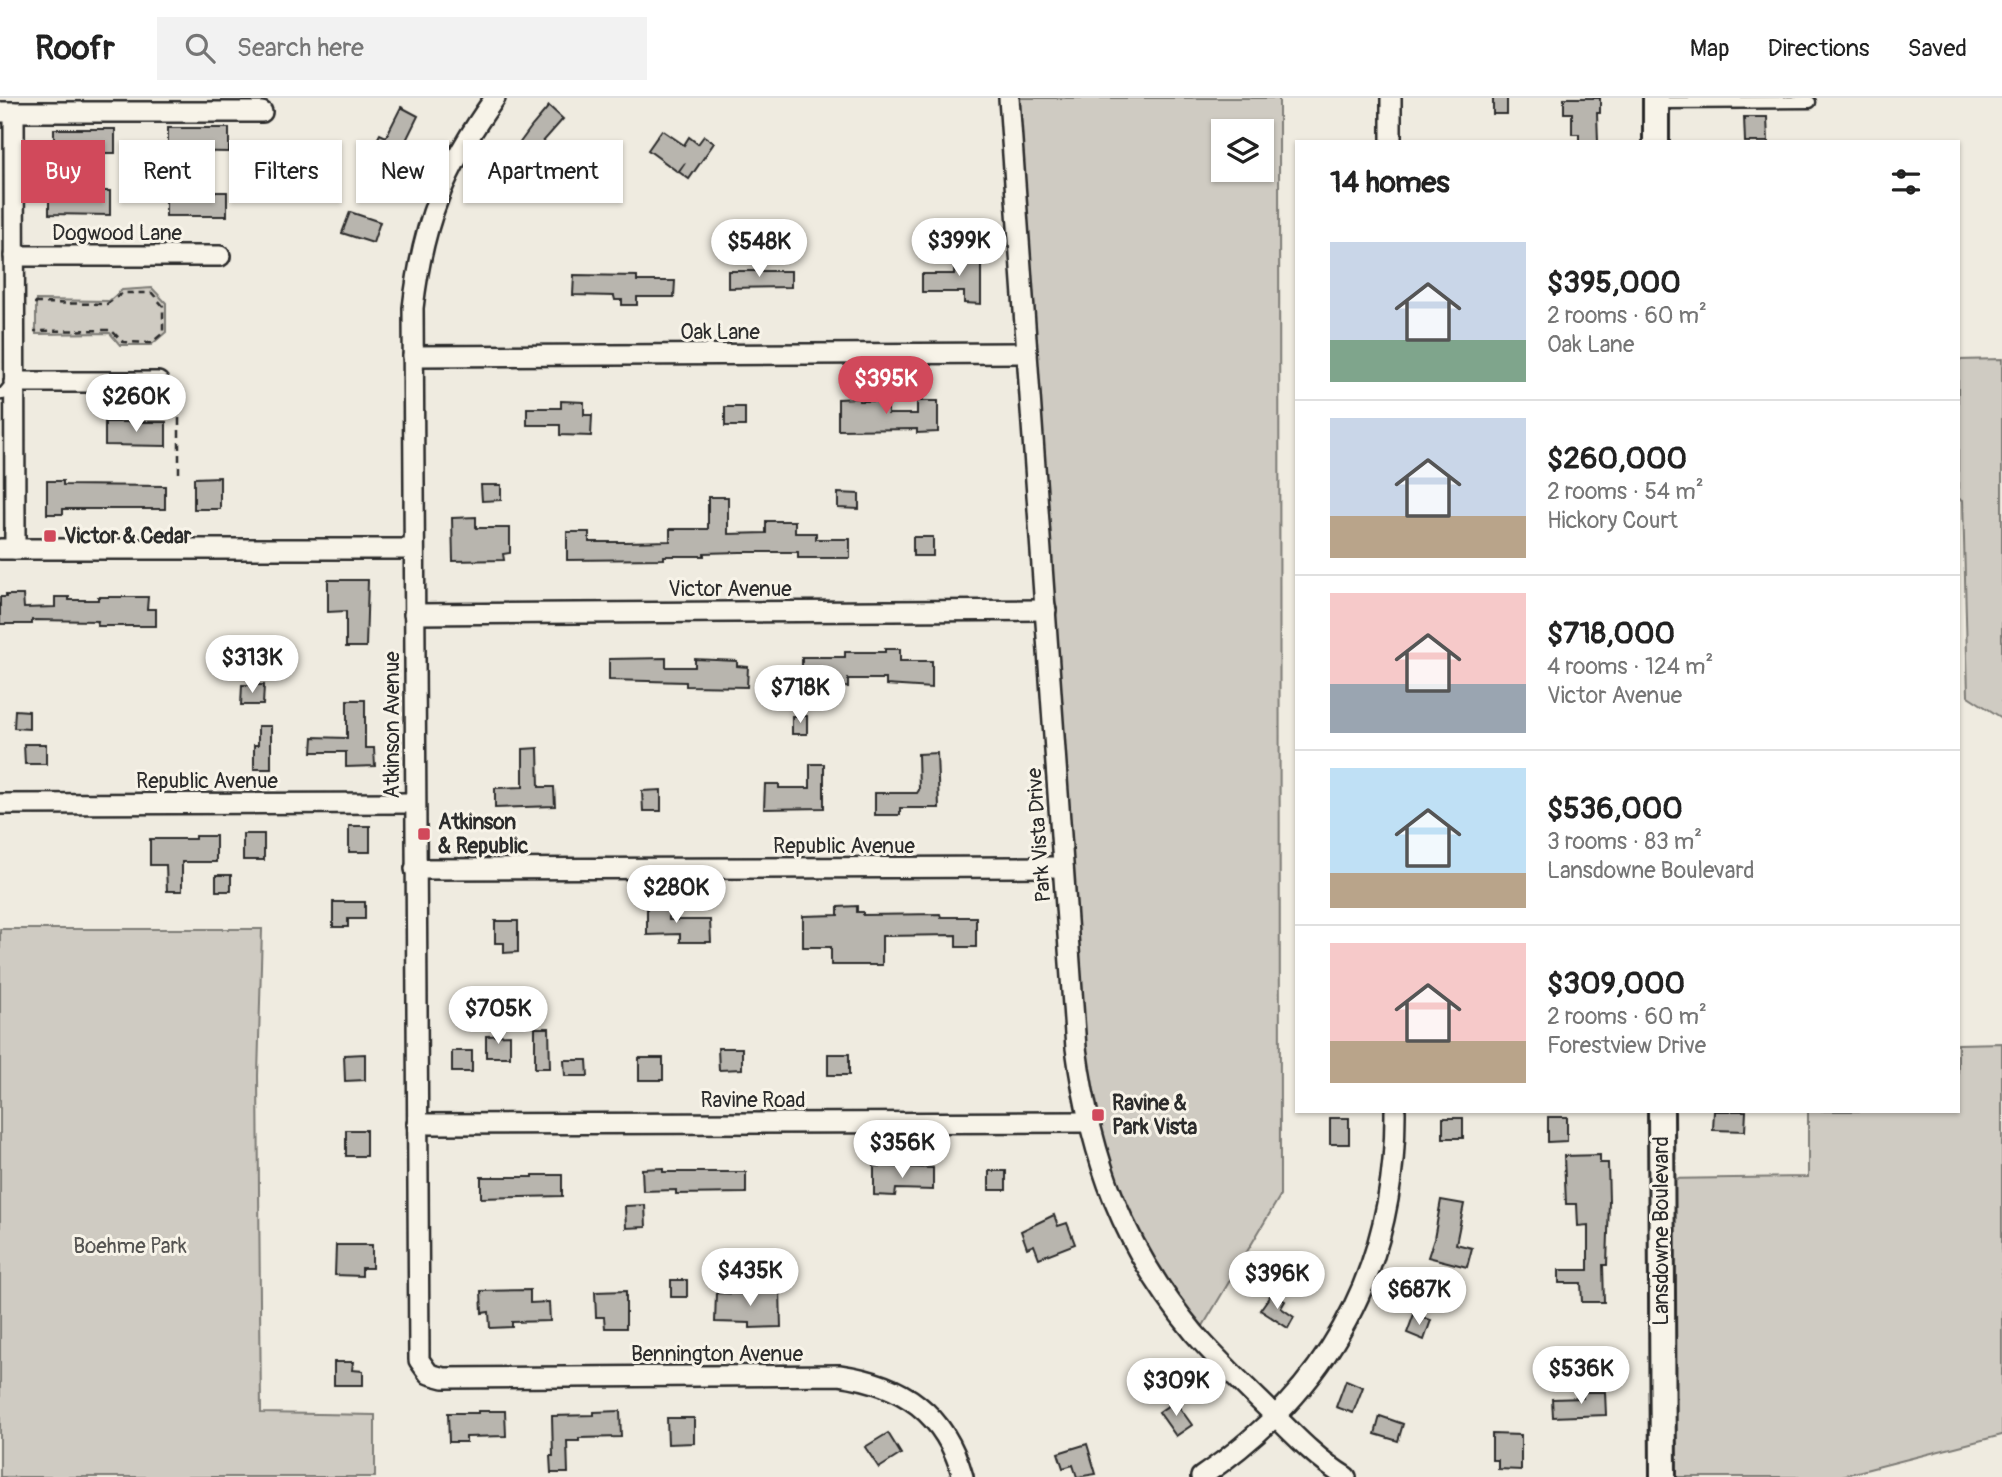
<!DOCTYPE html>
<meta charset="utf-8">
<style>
body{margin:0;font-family:Pangolin,sans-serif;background:#f2f2f2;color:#222;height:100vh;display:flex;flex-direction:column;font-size:26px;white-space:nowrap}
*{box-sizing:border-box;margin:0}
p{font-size:23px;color:#767676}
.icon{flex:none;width:38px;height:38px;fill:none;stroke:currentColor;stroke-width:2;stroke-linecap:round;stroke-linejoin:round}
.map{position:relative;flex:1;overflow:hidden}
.side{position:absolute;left:1295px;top:42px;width:665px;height:973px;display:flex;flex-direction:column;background:#fff;border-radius:0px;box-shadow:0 2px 5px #0004}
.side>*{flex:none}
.guide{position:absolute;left:21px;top:42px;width:665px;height:63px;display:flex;gap:14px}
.fabs{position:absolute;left:1211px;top:21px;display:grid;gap:14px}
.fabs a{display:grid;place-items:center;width:63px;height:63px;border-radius:0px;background:#fff;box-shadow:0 2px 5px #0004;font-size:35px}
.price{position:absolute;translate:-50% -60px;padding:0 16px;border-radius:24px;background:#fff;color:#222;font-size:23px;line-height:46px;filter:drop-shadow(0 2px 4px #0008)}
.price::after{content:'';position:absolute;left:50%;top:42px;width:21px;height:16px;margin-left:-10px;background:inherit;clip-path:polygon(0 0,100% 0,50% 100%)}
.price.active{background:#d1495b;color:#fff}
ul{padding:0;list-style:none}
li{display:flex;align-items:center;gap:21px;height:175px;padding:0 35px}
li+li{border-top:2px solid #e0e0e0}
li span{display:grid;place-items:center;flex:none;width:196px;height:140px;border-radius:0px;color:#555}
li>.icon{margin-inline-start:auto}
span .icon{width:84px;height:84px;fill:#fffc;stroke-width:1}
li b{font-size:30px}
h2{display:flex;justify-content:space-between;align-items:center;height:84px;padding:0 35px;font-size:30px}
.tag{padding:0 24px;border-radius:0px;background:#fff;box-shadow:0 2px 5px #0004;font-size:24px;line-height:63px}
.tag.active{background:#d1495b;color:#fff}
header{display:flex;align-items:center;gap:42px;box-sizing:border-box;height:98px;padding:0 35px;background:#fff;border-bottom:2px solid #e0e0e0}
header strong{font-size:33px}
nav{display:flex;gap:38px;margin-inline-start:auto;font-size:24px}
.search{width:490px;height:63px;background:#f2f2f2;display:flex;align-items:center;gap:18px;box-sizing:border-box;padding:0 24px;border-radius:0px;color:#767676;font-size:26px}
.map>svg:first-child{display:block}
</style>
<header>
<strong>Roofr</strong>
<div class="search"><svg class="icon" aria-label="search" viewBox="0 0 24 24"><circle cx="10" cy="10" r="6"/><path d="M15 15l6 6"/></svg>Search here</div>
<nav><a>Map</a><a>Directions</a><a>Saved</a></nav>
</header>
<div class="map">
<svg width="2002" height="1379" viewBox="0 0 2002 1379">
<rect width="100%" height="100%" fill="#efebe0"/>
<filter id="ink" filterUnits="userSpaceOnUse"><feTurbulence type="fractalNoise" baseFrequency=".0143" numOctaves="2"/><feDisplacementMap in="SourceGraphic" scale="14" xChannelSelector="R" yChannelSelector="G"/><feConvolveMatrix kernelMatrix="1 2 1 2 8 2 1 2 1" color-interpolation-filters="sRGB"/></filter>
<g filter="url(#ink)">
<g fill="#cfcbc2" stroke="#7d7b76" stroke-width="2" fill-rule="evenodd">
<path d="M 1009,0 L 1279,0 L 1280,1098 L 1197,1238 L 1150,1173 L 1082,994 ZM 1223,33 L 1262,33 L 1262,72 L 1223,72 Z"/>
<polygon points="152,190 166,205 166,234 151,247 120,247 110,235 36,236 36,202 109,203 122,192"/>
<polygon points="2002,261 2002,620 1968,598 1963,402 1958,401 1958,262"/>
<polygon points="0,831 262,831 258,978 261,1315 375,1317 375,1379 0,1379"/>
<polygon points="2002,945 2002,1337 1838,1379 1663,1379 1661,1081 1808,1079 1808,1013 1958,1013 1958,946"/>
</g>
<g fill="#b8b5ae" stroke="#2b2b2b" stroke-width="2">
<rect x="1493" y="0" width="14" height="16"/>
<polygon points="1564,0 1600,0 1600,15 1597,15 1598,44 1579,44 1579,36 1572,36 1572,15 1564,15"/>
<polygon points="549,8 563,21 540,47 523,71 508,61 532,28"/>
<polygon points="401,9 418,18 392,71 374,62 377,56 371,53 380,36 386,39"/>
<polygon points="1744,19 1767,19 1768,44 1745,44"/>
<polygon points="168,30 229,30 229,54 168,53"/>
<rect x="54" y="31" width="61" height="24"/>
<polygon points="662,32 684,47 689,39 698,46 704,38 714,45 689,81 679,74 685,65 678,74 648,52"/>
<polygon points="545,74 560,82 553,97 537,88"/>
<polygon points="319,78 338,84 332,101 314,95"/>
<polygon points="49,93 110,93 110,117 49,116"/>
<rect x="166" y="94" width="61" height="24"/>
<polygon points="350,114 380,124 373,145 342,135"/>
<polygon points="759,132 775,132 774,146 759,146"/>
<polygon points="955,152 981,153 981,206 964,205 964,194 922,194 922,176 954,176"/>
<polygon points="728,173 791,173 791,189 728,190"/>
<polygon points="574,177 637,178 637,183 675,183 674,199 637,199 637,207 622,207 622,202 615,202 614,198 573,197"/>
<polygon points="859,300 859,303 888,303 888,316 917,316 917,303 938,303 938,334 917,335 917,331 838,332 838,301"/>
<polygon points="561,303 584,304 584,317 592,317 591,338 560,337 560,327 527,327 527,310 561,310"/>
<rect x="725" y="309" width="20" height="19"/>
<polygon points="105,324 166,324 166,348 105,347"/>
<polygon points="220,379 220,411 194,411 194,380"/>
<polygon points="47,383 63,383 63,387 165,388 165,411 63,411 63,416 47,416"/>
<polygon points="481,387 501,387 501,402 482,403"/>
<polygon points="838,395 859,396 859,411 838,410"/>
<polygon points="708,399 728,399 728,436 766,435 766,423 795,423 795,435 816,435 816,441 850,441 850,460 798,460 798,454 740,454 704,455 704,458 664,458 664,461 567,462 567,434 589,434 589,444 625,444 670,443 670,431 708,431"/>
<polygon points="476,419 476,430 510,430 510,455 503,456 504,462 453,463 452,420"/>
<rect x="913" y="439" width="20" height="19"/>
<polygon points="328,482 368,482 366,549 346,549 346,513 328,514"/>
<polygon points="6,497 23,497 24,510 55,509 55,499 69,499 69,502 98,502 98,499 148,499 147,511 156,511 156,528 97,528 98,523 32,522 32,526 0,526 0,499 6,499"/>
<polygon points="885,551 900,551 900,563 932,563 932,590 886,587 886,581 848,581 848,589 802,592 802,559 845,559 845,554 885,554"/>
<polygon points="666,560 666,569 695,569 695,561 737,563 737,568 748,569 747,589 686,588 686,584 609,582 609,561"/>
<polygon points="242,587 264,587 263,607 241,607"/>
<polygon points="347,602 365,602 365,650 374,650 375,668 346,669 346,654 312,654 313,639 347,640"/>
<polygon points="15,612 29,613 29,631 14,630"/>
<rect x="792" y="618" width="15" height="18"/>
<polygon points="258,628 271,628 271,671 254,671 254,647 258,647"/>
<polygon points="24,646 46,646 46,666 25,666"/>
<polygon points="538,650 539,689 554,689 555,708 495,710 495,690 523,689 523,651"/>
<polygon points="937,655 939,710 900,710 900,717 875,717 875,695 917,695 919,692 918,656"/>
<polygon points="810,666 824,666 824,710 764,711 765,686 779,686 779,690 810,690"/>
<polygon points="661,692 661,713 643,713 642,693"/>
<rect x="349" y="728" width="21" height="26"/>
<rect x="243" y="736" width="21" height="26"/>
<polygon points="195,738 216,738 216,764 182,764 182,793 167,793 166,767 150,767 150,741 195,741"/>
<rect x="216" y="777" width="15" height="16"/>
<polygon points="333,804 365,804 365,821 348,821 348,829 333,829"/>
<polygon points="647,804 669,804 669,822 710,822 711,844 680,844 680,836 647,837"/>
<polygon points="857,808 857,814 863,814 863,817 940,816 941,819 976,819 976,849 956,849 956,837 882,838 882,867 831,867 831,849 803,849 803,818 838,817 838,809"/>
<polygon points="495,823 518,823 518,854 504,855 504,845 495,845"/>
<polygon points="535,930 549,930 550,970 535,970"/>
<polygon points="510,937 510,959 486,959 486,938"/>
<polygon points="718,950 742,950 742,971 719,972"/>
<rect x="452" y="953" width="20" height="21"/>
<polygon points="365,956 365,982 345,983 344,957"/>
<rect x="828" y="956" width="21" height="21"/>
<rect x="639" y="960" width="24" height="22"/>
<polygon points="564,962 587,962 588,978 565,978"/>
<polygon points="1714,1013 1746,1013 1745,1033 1713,1032"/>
<polygon points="1548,1019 1567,1019 1567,1043 1548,1044"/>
<rect x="1330" y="1020" width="19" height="26"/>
<rect x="1443" y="1020" width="20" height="20"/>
<rect x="346" y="1032" width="20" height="26"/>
<polygon points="1600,1057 1600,1065 1608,1065 1609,1103 1607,1167 1603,1167 1604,1204 1582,1204 1581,1185 1559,1185 1559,1172 1588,1172 1588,1127 1578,1128 1577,1106 1566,1106 1564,1058"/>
<polygon points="874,1068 933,1070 933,1092 896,1091 895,1098 874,1097"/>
<polygon points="663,1070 663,1074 746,1074 746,1095 676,1096 676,1092 643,1093 642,1071"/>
<rect x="989" y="1073" width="17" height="19"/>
<polygon points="533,1077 562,1077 562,1098 481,1100 481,1079 533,1079"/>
<polygon points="1441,1102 1464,1106 1456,1146 1472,1150 1467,1169 1428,1159 1434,1141"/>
<polygon points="645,1107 646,1129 626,1130 625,1108"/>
<polygon points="1054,1117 1058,1128 1067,1125 1075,1146 1039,1160 1034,1147 1027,1150 1021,1133"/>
<polygon points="336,1147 372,1147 372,1170 362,1170 362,1178 335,1177"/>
<rect x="671" y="1182" width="16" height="17"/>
<polygon points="749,1191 780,1191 781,1229 750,1230 750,1225 715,1224 716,1195 749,1196"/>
<polygon points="530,1192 530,1205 549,1204 550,1223 512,1224 512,1229 490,1230 489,1214 482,1215 481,1193"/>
<polygon points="626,1193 626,1230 605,1230 604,1219 596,1219 595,1194"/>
<polygon points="1272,1195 1285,1203 1281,1210 1294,1219 1288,1230 1260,1212"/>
<polygon points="1414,1216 1431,1222 1424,1242 1407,1235"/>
<polygon points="334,1264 353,1264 352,1272 363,1273 363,1287 334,1287"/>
<polygon points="1346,1282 1363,1289 1353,1315 1336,1309"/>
<polygon points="1583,1294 1605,1294 1606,1317 1553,1319 1552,1301 1583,1300"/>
<polygon points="1175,1303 1192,1327 1176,1338 1159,1314"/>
<polygon points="478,1313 505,1313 506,1338 466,1339 466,1344 449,1344 448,1315 478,1315"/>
<polygon points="620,1313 621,1339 579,1340 579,1343 567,1343 568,1375 551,1375 550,1358 553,1358 552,1318 594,1317 594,1314"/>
<polygon points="1380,1318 1403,1326 1398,1343 1375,1336"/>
<polygon points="667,1320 694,1320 694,1345 668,1346"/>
<polygon points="888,1335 901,1356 879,1370 865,1349"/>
<polygon points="1492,1336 1521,1337 1521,1372 1498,1371 1498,1362 1492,1362"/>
<polygon points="1087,1346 1096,1376 1077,1379 1073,1367 1063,1370 1058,1355"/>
</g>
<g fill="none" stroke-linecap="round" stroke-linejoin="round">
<g stroke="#2b2b2b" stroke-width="15">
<g id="service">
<polyline points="1656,5 1810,4"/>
<polyline points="0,296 3,296 13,284"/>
</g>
</g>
<g stroke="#2b2b2b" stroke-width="24">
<g id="minor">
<path d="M 495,0 C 444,71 423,123 413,210 L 419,1262 L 429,1276 L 444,1280 L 839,1277 C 903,1286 945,1315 963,1379"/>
<path d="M 1009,0 L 1076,950 C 1091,1062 1123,1149 1195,1236 C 1215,1259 1237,1280 1258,1301 C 1286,1328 1313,1359 1346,1379"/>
<polyline points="1391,0 1391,44"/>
<polyline points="0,14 262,14"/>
<polyline points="14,14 15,451"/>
<polyline points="14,158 220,158"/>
<polyline points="413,258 1027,255"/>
<polyline points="14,284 158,284"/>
<polyline points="0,451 413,451"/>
<polyline points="414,516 1046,512"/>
<polyline points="0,706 415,705"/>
<polyline points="415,771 1063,769"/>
<polyline points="417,1026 1089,1024"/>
<path d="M 1201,1379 C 1331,1291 1396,1170 1395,1013"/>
</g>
</g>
<g stroke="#2b2b2b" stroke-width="30">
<g id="tertiary">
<polyline points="1656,0 1656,44"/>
<polyline points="1661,1013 1663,1379"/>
</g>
</g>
<g stroke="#2b2b2b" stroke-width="2.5" stroke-dasharray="7 5" stroke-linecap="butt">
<polyline points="34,205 107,206 123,195 152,195 163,208 163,235 151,245 123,244 111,232 34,233"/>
<polyline points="160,303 179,303 179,376"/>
</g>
<use href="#service" stroke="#f7f3e8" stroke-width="10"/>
<use href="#minor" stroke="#f7f3e8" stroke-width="19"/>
<use href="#tertiary" stroke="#f7f3e8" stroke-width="24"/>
</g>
</g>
<g fill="#d1495b" stroke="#f7f3e8" stroke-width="2.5">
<rect x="43" y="431" width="14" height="14" rx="3.5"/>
<rect x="417" y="729" width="14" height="14" rx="3.5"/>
<rect x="1091" y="1010" width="14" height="14" rx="3.5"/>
</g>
<g text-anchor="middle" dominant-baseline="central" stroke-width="6" stroke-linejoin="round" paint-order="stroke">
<g font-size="21" fill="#2b2b2b" stroke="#f7f3e8">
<text x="117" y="135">Dogwood Lane</text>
<text x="720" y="234">Oak Lane</text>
<text x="730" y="491">Victor Avenue</text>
<text transform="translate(392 627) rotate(-90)">Atkinson Avenue</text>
<text x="207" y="683">Republic Avenue</text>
<text transform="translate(1039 737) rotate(-94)">Park Vista Drive</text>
<text x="844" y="748">Republic Avenue</text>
<text x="753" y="1002">Ravine Road</text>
<text transform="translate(1661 1133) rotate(-90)">Lansdowne Boulevard</text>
<text x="717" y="1256">Bennington Avenue</text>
</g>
<g font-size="21" font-weight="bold" fill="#2b2b2b" stroke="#f7f3e8" text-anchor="start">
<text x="64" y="438">Victor &amp; Cedar</text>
<text x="438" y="724">Atkinson<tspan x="438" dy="24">&amp; Republic</tspan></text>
<text x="1112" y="1005">Ravine &amp;<tspan x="1112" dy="24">Park Vista</tspan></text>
</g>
<g font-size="21" fill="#545351" stroke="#f7f3e8">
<text x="130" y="1148">Boehme Park</text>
</g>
</g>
</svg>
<div class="fabs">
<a><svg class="icon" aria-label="layers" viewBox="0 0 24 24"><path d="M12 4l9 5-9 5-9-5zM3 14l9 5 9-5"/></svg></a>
</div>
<b class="price" style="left:959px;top:180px">$399K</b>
<b class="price" style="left:759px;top:181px">$548K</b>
<b class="price active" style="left:886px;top:318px">$395K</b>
<b class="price" style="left:136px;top:336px">$260K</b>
<b class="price" style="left:252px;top:597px">$313K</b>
<b class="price" style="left:800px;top:627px">$718K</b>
<b class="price" style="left:676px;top:827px">$280K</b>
<b class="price" style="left:498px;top:948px">$705K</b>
<b class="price" style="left:902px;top:1082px">$356K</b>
<b class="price" style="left:750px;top:1210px">$435K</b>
<b class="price" style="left:1277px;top:1213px">$396K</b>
<b class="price" style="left:1419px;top:1229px">$687K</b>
<b class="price" style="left:1581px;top:1308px">$536K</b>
<b class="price" style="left:1176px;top:1320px">$309K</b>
<div class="guide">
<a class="tag active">Buy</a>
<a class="tag">Rent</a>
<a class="tag">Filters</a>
<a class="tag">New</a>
<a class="tag">Apartment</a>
</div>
<section class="side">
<h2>14 homes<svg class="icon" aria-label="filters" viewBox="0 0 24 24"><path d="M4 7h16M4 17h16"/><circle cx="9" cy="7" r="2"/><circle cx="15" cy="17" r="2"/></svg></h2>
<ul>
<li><span style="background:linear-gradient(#c9d6e8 70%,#7fa58c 0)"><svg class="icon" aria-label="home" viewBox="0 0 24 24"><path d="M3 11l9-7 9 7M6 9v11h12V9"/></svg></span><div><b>$395,000</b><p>2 rooms · 60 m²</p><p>Oak Lane</p></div></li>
<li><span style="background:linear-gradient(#c9d6e8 70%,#b9a48a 0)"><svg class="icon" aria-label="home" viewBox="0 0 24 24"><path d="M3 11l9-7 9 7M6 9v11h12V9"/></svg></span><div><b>$260,000</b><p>2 rooms · 54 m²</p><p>Hickory Court</p></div></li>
<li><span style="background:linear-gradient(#f6c9c9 65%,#9aa5b1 0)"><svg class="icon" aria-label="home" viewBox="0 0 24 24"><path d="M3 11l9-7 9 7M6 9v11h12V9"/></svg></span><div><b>$718,000</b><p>4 rooms · 124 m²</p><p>Victor Avenue</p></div></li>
<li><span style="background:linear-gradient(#bfe0f5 75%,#b9a48a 0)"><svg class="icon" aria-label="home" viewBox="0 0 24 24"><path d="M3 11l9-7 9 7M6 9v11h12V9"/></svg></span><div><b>$536,000</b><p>3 rooms · 83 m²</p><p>Lansdowne Boulevard</p></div></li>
<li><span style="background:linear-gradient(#f6c9c9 70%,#b9a48a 0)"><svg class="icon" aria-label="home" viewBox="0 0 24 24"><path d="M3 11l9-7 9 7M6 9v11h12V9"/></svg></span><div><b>$309,000</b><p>2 rooms · 60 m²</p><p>Forestview Drive</p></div></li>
</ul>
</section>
</div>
